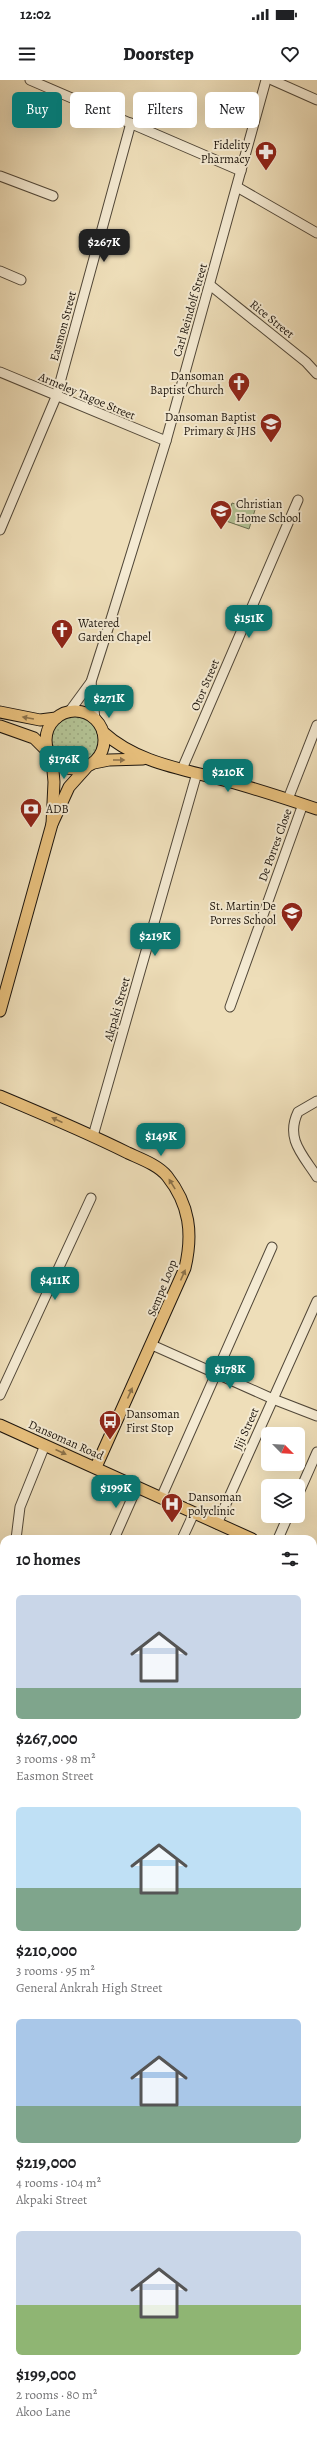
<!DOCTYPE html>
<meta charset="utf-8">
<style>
body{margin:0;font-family:Alegreya,serif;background:#f2f2f2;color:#202124;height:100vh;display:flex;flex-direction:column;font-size:15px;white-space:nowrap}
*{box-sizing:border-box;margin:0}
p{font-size:13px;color:#757577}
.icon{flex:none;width:22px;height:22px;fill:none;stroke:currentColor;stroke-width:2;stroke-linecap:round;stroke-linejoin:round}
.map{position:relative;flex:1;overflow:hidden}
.drawer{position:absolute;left:0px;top:1455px;width:317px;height:904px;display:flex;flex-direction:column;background:#fff;border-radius:12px 12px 0 0;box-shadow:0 4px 16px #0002}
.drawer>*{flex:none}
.hud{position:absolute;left:12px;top:12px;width:293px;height:36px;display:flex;gap:8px}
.needle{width:26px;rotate:114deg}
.controls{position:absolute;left:261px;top:1347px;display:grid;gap:8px}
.controls a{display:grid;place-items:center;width:44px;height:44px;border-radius:6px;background:#fff;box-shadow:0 4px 16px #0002;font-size:20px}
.price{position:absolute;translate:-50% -34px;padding:0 9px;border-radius:8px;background:#0f766e;color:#fff;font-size:13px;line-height:26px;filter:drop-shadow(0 1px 2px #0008)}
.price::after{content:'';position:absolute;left:50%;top:24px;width:12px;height:9px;margin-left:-6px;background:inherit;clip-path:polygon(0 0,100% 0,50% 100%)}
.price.active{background:#222;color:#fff}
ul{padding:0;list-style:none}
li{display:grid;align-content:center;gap:8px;height:212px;padding:0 16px}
li span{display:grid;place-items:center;height:124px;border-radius:6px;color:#555}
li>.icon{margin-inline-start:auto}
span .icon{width:72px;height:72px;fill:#fffc;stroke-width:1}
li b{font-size:17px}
h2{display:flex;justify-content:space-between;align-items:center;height:48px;padding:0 16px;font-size:17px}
.chip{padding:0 14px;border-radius:6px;background:#fff;box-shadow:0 4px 16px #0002;font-size:14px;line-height:36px}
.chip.active{background:#0f766e;color:#fff}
.status{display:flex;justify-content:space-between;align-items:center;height:28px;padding:0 20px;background:#fff;direction:ltr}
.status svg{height:11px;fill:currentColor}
header{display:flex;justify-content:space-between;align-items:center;height:52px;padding:0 16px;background:#fff;font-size:18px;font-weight:800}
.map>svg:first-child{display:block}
</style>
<div class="status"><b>12:02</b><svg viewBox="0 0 49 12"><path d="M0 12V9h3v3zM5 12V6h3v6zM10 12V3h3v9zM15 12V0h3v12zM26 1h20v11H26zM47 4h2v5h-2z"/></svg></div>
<header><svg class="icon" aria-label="menu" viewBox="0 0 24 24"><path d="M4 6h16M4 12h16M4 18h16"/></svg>Doorstep<svg class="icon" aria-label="heart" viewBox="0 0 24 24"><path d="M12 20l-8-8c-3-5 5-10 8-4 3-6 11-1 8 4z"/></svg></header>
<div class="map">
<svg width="317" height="2359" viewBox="0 0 317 2359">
<defs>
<pattern id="grass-dots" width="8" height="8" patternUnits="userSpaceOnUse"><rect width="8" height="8" fill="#b3c294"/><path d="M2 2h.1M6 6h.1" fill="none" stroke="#9aa67e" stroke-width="1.8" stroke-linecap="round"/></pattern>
</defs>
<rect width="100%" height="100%" fill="#eedeb9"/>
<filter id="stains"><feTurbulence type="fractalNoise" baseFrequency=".005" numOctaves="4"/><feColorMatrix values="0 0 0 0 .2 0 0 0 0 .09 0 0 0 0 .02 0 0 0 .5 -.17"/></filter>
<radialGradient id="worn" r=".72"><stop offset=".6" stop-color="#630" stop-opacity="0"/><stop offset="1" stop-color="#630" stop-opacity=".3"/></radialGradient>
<circle fill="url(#grass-dots)" stroke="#686c50" cx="74" cy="659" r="25"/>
<polygon fill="#b3c294" stroke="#686c50" points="232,423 255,430 249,449 226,441"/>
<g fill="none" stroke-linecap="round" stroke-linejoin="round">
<g stroke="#514738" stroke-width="11">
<g id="minor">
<polyline points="30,0 241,91"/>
<polyline points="272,0 317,20"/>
<polyline points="0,96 53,116"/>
<polyline points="237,107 317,153"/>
<polyline points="0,191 21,200"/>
<polyline points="210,205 306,282 317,294"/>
<polyline points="0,292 166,361"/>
<polyline points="0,450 56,317 131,43"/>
<polyline points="91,602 95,639"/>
<polyline points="69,632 91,602 107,552 166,361 266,0"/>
<polyline points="182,689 298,420"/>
<polyline points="288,719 317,645"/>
<polyline points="230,927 303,724"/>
<path d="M 317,1021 L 298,1032 C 285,1059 303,1075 317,1097"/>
<polyline points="93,1056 197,693"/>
<polyline points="152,1265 273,1319 317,1336"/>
<polyline points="0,1315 91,1118"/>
<polyline points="298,1415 317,1372"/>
<polyline points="161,1418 272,1167"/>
<polyline points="217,1444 317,1221"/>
<polyline points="16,1459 20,1427 45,1365"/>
<polyline points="114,1459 137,1407"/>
<polyline points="182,1459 194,1433"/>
<polyline points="278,1459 288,1436"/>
<polyline points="0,1504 4,1498"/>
<polyline points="313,1506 317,1498"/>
<polyline points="0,1551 3,1544"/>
<polyline points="313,1692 317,1682"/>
<polyline points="313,1702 317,1703"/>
<polyline points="0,1755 4,1756"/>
<polyline points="0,1884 4,1907"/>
<polyline points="313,1915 317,1915"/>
<polyline points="0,1923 4,1923"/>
<polyline points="313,2014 317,2015"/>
<polyline points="0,2027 4,2028"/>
<polyline points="313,2081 317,2081"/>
<polyline points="0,2153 4,2153"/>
<polyline points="313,2160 317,2159"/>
<polyline points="0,2265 4,2265"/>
<polyline points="313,2267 317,2267"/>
<polyline points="104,2359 104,2355"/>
</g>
</g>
<g stroke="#1d150d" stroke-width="13">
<g id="major">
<circle cx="75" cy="660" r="29"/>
<polyline points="0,632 40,640 56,638"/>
<polyline points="0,646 34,658 47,671"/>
<path d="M 103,652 C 137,683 183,689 227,701 C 257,709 287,719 317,729"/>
<polyline points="94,683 109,680 143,679"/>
<polyline points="52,744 54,702 52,679"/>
<polyline points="0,931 52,744 69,707 86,688"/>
<path d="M 0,1016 C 43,1034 86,1052 128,1073 C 141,1079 158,1085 167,1096 C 190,1125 193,1154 185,1188 L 96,1387"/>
<polyline points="0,1345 252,1459"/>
<polyline points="313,1486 317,1488"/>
</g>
</g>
<use href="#minor" stroke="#f4ead2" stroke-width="9"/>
<use href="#major" stroke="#e7bf7c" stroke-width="11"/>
</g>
<defs><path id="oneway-solid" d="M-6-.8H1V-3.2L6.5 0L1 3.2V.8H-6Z"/></defs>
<g fill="#8c724a">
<use href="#oneway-solid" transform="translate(28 638) rotate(-170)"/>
<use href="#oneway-solid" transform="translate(119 680)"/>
<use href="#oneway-solid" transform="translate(57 1040) rotate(-156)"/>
<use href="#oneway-solid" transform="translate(172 1104) rotate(-122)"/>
<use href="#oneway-solid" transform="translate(183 1195) rotate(-66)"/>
<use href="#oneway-solid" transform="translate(130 1313) rotate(-66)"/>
<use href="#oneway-solid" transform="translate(61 1372) rotate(24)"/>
</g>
<defs>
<g id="pharmacy-pin" transform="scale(1.15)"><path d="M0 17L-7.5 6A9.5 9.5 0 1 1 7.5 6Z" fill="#8f2418" stroke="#f4ead2"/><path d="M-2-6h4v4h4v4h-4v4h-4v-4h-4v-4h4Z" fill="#fff"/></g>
<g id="church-pin" transform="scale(1.15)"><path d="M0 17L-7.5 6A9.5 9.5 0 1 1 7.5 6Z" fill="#8f2418" stroke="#f4ead2"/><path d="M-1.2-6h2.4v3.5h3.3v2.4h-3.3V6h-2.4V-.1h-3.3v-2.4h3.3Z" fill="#fff"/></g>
<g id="school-pin" transform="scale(1.15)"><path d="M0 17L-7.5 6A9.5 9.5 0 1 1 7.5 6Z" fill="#8f2418" stroke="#f4ead2"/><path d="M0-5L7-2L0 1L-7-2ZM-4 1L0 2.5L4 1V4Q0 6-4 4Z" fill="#fff"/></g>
<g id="bank-pin" transform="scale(1.15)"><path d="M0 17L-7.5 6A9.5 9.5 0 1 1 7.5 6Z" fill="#8f2418" stroke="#f4ead2"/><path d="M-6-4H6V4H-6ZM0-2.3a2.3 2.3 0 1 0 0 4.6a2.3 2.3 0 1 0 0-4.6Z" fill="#fff"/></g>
<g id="bus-pin" transform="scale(1.15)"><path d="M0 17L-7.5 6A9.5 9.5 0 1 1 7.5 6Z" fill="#8f2418" stroke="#f4ead2"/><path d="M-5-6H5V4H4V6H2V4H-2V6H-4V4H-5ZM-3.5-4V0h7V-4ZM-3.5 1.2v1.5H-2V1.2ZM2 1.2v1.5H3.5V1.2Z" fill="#fff"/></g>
<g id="hospital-pin" transform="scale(1.15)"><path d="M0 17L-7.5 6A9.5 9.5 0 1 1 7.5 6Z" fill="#8f2418" stroke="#f4ead2"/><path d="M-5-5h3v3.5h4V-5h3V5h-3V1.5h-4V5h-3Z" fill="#fff"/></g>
</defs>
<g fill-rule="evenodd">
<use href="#pharmacy-pin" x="266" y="72"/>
<use href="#church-pin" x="239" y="303"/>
<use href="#school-pin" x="271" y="344"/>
<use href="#school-pin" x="221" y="431"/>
<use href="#church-pin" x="62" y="550"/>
<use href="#bank-pin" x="31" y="729"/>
<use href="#school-pin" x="292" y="833"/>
<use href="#bus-pin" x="110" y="1341"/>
<use href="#hospital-pin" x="172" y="1424"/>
</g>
<g text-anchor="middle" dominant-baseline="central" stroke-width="4" stroke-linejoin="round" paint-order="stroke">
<g font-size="12" fill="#1d150d" stroke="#f4ead2" text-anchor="start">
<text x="250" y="65" text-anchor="end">Fidelity<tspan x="250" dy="14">Pharmacy</tspan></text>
<text x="224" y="296" text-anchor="end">Dansoman<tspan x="224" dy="14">Baptist Church</tspan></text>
<text x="256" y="337" text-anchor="end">Dansoman Baptist<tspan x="256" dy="14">Primary &amp; JHS</tspan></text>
<text x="236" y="424">Christian<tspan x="236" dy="14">Home School</tspan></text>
<text x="78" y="543">Watered<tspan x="78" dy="14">Garden Chapel</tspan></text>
<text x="46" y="729">ADB</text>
<text x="276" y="826" text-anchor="end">St. Martin De<tspan x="276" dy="14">Porres School</tspan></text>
<text x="126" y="1334">Dansoman<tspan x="126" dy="14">First Stop</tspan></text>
<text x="188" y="1417">Dansoman<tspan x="188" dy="14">polyclinic</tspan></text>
</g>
<g font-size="12" fill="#1d150d" stroke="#f4ead2">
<text transform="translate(190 230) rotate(-74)">Carl Reindolf Street</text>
<text transform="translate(272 239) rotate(39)">Rice Street</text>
<text transform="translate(63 246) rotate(-75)">Easmon Street</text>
<text transform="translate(87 316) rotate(23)">Armeley Tagoe Street</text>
<text transform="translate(205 605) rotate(-67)">Otor Street</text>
<text transform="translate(275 765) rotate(-70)">De Porres Close</text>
<text transform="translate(117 929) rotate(-74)">Akpaki Street</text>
<text transform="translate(162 1208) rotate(-68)">Sempe Loop</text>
<text transform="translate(246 1349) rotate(-66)">Jiji Street</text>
<text transform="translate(66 1360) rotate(24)">Dansoman Road</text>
</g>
</g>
<rect width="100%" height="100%" filter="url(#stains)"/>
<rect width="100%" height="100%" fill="url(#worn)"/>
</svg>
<div class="controls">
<a><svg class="needle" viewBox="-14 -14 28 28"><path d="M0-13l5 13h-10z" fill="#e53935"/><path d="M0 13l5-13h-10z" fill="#757577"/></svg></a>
<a><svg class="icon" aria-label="layers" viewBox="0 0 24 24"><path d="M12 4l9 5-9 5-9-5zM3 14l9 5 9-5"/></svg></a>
</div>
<b class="price active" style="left:104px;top:183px">$267K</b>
<b class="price" style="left:249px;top:559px">$151K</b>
<b class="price" style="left:109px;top:639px">$271K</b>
<b class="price" style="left:64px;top:700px">$176K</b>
<b class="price" style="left:228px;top:713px">$210K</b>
<b class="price" style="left:155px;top:877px">$219K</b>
<b class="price" style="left:161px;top:1077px">$149K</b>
<b class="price" style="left:55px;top:1221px">$411K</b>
<b class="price" style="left:230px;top:1310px">$178K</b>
<b class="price" style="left:116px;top:1429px">$199K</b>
<div class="hud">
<a class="chip active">Buy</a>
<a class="chip">Rent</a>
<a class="chip">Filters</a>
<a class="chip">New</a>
</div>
<section class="drawer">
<h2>10 homes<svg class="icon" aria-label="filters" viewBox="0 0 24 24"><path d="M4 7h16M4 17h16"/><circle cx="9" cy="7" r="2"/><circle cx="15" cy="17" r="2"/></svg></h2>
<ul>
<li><span style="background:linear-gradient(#c9d6e8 75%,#7fa58c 0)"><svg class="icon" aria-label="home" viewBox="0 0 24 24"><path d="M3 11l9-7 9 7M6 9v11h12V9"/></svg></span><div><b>$267,000</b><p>3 rooms · 98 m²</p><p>Easmon Street</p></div></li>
<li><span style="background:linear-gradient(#bfe0f5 65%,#7fa58c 0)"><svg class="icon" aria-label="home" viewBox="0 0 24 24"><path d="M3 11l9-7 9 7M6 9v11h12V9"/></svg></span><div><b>$210,000</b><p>3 rooms · 95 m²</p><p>General Ankrah High Street</p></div></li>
<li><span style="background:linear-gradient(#a9c7e8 70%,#7fa58c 0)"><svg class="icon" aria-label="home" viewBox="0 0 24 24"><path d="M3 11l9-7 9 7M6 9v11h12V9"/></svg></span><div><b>$219,000</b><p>4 rooms · 104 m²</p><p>Akpaki Street</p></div></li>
<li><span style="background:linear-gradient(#c9d6e8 60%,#8fb573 0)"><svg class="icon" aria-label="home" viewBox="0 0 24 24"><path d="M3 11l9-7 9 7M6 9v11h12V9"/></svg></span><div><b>$199,000</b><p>2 rooms · 80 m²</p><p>Akoo Lane</p></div></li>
</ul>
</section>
</div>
